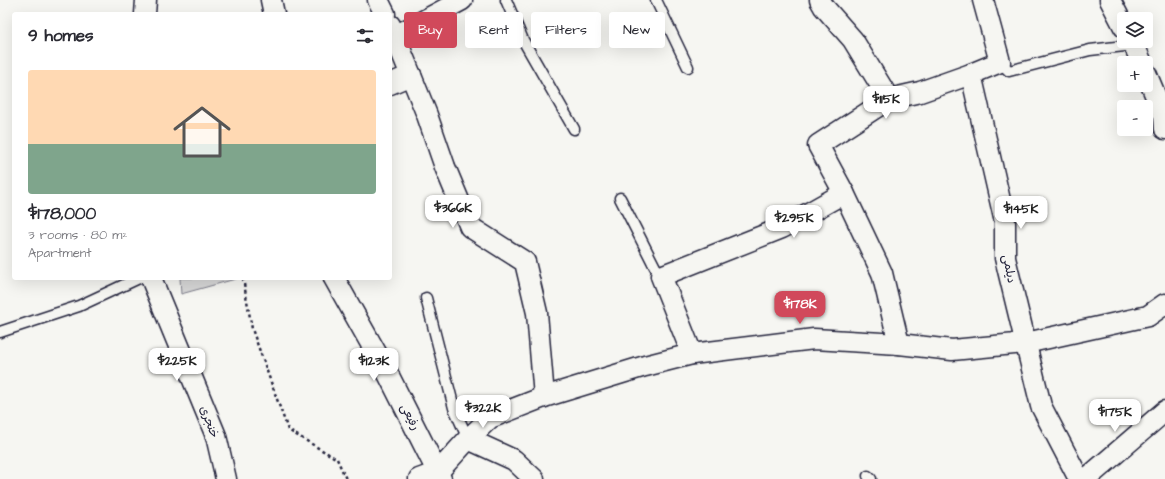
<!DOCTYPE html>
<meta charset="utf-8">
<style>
body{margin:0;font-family:"Architects Daughter","Playpen Sans Arabic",sans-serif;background:#f7f7f7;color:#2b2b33;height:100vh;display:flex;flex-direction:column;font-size:15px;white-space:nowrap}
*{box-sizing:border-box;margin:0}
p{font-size:13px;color:#7c7c81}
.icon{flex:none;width:22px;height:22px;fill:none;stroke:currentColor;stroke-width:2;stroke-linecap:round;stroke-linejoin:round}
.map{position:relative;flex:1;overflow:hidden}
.side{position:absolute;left:12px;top:12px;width:380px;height:268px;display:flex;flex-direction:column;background:#fff;border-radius:4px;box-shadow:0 4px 16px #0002}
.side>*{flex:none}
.banner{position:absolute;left:404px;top:12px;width:380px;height:36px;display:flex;gap:8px}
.controls{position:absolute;left:1117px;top:12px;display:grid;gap:8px}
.controls a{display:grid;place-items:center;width:36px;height:36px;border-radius:4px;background:#fff;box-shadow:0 4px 16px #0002;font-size:20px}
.price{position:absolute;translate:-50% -34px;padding:0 9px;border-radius:8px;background:#fff;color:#222;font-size:13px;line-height:26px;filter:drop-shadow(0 1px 2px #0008)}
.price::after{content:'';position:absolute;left:50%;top:24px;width:12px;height:9px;margin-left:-6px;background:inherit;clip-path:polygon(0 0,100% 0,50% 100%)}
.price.on{background:#d1495b;color:#fff}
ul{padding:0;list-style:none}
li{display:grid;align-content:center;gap:8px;height:212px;padding:0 16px}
li span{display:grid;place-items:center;height:124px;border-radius:4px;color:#555}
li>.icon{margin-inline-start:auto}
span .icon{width:72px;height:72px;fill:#fffc;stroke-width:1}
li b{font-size:17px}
h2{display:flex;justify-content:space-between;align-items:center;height:48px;padding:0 16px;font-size:17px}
.tag{padding:0 14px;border-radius:4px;background:#fff;box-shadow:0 4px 16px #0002;font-size:14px;line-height:36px}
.tag.on{background:#d1495b;color:#fff}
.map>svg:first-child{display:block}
</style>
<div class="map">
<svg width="1165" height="479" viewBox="0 0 1165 479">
<rect width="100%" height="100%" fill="#f6f6f2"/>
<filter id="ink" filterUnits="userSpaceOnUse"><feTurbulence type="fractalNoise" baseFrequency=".025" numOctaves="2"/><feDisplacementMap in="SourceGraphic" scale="8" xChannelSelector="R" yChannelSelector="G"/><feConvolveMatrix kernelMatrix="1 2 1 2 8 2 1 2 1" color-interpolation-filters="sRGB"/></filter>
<g filter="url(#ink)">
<polygon fill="#d7d7d7" stroke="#7c7c89" points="180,278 239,278 181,294"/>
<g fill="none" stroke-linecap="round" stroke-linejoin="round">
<g stroke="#22223b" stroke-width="13">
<g id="lane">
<polyline points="506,0 523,40 574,129"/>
<polyline points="656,0 688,67"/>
<polyline points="1000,62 1009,71 1090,50 1133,45"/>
<polyline points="620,198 655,267 661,276"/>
<polyline points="426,298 454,408 468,439"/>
<polyline points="0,332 79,306 139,278"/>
<polyline points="868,476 871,479"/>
</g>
</g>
<g stroke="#22223b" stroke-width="23">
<g id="street">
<polyline points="271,0 274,14"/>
<polyline points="378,0 385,14"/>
<polyline points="820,0 824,7 853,40 889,99"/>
<polyline points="983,0 1000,62 971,74 1005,222 1005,258 1041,406 1079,479"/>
<polyline points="1110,0 1124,27"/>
<polyline points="145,14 146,0"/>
<polyline points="390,25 395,36 462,0"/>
<polyline points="395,36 427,115 445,167 470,227 525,262 537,313 544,397"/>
<polyline points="1132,41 1142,63"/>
<polyline points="1146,73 1164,116 1165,129"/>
<polyline points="390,84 411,75"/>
<polyline points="844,193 818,145 889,99 920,92 971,74"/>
<polyline points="151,278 216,436 226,479"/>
<polyline points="334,278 388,374 441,479"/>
<polyline points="692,354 661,276 782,228 844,193 882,273 899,344"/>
<polyline points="468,439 490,418 544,397 645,366 692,354 814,339 899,344 952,350 1026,343 1148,316 1165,304"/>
<polyline points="419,479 438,472 468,439 514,460 534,479"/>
<polyline points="1086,479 1165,411"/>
</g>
</g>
<polyline stroke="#22223b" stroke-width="2.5" stroke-dasharray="3 3" stroke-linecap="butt" points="243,278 252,329 288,430 337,459 346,479"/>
<use href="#lane" stroke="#f6f6f2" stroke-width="10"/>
<use href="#street" stroke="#f6f6f2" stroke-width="20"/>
</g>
</g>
<g text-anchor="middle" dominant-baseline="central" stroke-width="3" stroke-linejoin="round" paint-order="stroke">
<g font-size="12" fill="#22223b" stroke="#f6f6f2">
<text transform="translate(1009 269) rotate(79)">دیلمی</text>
<text transform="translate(410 417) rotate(63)">رفیعی</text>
<text transform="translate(209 422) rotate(69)">خنجری</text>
</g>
</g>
</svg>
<div class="controls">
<a><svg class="icon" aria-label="layers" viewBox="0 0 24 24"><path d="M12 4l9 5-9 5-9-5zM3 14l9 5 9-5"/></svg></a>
<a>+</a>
<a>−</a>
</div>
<b class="price" style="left:886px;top:120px">$115K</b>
<b class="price" style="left:453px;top:229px">$366K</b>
<b class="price" style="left:1021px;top:230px">$145K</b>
<b class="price" style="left:794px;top:239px">$295K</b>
<b class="price on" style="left:800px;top:325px">$178K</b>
<b class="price" style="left:177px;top:382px">$225K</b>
<b class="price" style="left:374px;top:382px">$123K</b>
<b class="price" style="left:483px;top:429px">$322K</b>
<b class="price" style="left:1115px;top:433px">$175K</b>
<div class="banner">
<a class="tag on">Buy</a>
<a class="tag">Rent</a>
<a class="tag">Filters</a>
<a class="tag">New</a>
</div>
<section class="side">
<h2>9 homes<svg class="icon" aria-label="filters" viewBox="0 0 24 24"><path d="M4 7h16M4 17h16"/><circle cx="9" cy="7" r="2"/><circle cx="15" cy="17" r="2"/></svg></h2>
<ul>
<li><span style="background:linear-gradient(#ffd9b3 60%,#7fa58c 0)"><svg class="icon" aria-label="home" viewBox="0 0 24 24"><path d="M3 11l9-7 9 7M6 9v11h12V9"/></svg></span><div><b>$178,000</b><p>3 rooms · 80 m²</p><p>Apartment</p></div></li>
</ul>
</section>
</div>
